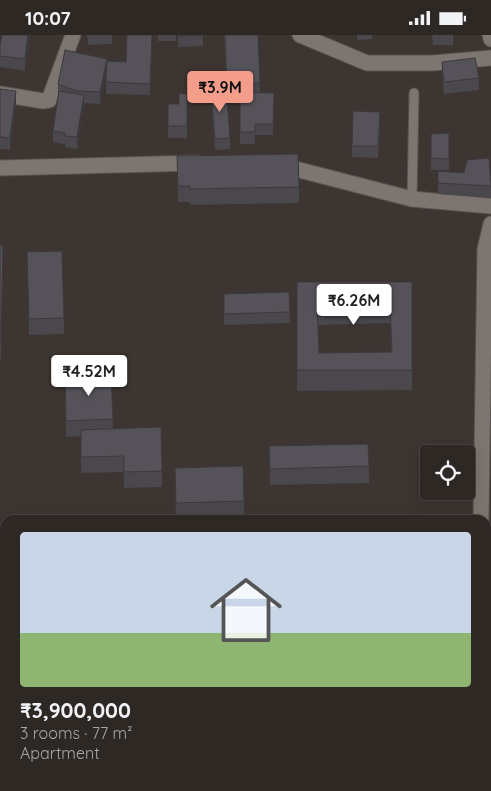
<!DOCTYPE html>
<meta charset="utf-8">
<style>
body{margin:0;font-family:Quicksand,sans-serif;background:#36302d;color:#f1f3f6;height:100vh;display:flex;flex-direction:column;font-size:19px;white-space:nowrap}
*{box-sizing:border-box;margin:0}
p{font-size:16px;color:#a7a6a7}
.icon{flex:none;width:28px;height:28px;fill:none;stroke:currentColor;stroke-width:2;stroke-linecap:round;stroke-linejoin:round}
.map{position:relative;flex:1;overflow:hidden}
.details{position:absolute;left:0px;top:480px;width:491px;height:276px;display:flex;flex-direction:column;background:#2e2825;border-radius:15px 15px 0 0;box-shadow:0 5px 20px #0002,0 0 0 1px #494442}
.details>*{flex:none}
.tools{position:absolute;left:420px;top:410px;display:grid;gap:10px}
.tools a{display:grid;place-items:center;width:55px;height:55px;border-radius:5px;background:#2e2825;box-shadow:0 5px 20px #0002,0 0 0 1px #494442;font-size:25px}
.price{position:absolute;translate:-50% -42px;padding:0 11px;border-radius:5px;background:#fff;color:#222;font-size:16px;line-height:32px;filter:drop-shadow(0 1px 2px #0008)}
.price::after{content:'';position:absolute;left:50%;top:30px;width:15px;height:11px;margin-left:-8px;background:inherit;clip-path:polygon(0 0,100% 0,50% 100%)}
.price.selected{background:#f49d8b;color:#111}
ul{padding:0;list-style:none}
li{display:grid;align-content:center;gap:10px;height:265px;padding:0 20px}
li span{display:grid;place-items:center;height:155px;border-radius:5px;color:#555}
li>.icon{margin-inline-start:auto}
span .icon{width:90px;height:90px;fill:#fffc;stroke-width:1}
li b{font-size:21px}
.status{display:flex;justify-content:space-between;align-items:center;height:35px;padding:0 25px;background:#2e2825;direction:ltr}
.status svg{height:14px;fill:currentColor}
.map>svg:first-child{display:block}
</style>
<div class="status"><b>10:07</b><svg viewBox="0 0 49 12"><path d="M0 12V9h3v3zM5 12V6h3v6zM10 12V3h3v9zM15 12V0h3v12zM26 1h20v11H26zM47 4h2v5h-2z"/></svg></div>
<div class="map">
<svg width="491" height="756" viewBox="0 0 491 756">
<rect width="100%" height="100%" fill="#3d3531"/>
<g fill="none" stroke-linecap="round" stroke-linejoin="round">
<g stroke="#595350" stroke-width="11">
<polyline id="lane" points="412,164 414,58"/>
</g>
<g stroke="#595350" stroke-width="17">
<g id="street">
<polyline points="300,0 367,28 433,28 491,23"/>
<polyline points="490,0 491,4"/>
<polyline points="0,59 43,66 49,65 73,0"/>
<polyline points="280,130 412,164 491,171"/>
<polyline points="0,133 197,128"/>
<polyline points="481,485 485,214 491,189"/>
<polyline points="486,708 491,709"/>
<polyline points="486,739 491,756"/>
</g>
</g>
<use href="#lane" stroke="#7d7570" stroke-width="9"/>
<use href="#street" stroke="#7d7570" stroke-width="15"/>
</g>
<g fill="#4a474d" fill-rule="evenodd">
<polygon points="30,0 25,36 0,32 0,11"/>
<polygon points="87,0 112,0 112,9 88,10"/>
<rect x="158" y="0" width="18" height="6"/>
<polygon points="178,0 203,0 203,11 178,12"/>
<polygon points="224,0 258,0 260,58 274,58 273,100 255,100 255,109 240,109 240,65 227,66 230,103 230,114 215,115 211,64 211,53 227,63"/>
<polygon points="357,0 372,0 372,4 357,5"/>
<polygon points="432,0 453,0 453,10 433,10"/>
<polygon points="152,11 150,60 106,59 106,39 100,69 84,68 77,114 65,112 65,109 53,107 53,96 58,60 58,49 107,26 126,27"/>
<polygon points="442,27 479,43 479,55 444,59 442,38"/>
<polygon points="0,54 16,67 10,115 0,114"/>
<polygon points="187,59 187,103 168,103 168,69 179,69"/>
<polygon points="380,88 378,123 352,122 352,111"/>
<polygon points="449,98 449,135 431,135 431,99"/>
<polygon points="177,121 299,152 299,168 190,170 190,167 178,167"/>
<polygon points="438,136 491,151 491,163 438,159"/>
<polygon points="0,210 3,227 1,324 0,324 0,338"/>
<polygon points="27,217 64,283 64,299 29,300"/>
<path d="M 297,247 L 412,247 L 412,355 L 297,356 ZM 390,288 L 391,317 L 319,318 L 318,290 Z"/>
<polygon points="224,259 290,277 290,288 224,290"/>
<polygon points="111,337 113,394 162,436 162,452 124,453 124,437 81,438 81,401 66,402 65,339"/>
<polygon points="269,411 369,431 369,448 270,450"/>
<polygon points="175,433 244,466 244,482 176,484"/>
</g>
<g fill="#3c393e">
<polygon points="28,0 30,0 25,36 25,24"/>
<polygon points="107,24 107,35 100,69 100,57"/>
<polygon points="16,56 16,67 10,115 10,103"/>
<polygon points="84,60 84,71 77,114 77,102"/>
</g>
<g fill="#565259" stroke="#3c393e" fill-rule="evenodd">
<polygon points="2,0 28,0 25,24 0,21 0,11"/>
<polygon points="127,0 152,0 150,49 106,47 107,26 126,27"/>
<polygon points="178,0 202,0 178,1"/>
<polygon points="225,0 258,0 260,48 227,50"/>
<polygon points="65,15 107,24 100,57 77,56 58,49"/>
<polygon points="475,23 479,43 444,47 442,27"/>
<polygon points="226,52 230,103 215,104 211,53"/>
<polygon points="0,54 16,56 10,103 0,102"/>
<polygon points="59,56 84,60 77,102 65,101 65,98 53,96"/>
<polygon points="240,57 274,58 273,89 255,89 255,97 240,97"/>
<polygon points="179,58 187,59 187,91 168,91 168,69 179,69"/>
<polygon points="353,76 380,77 378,111 352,111"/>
<polygon points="449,98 449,124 431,123 431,99"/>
<polygon points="298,119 299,152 190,154 190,151 178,151 177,121"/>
<polygon points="489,123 491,151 438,148 438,136 464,138 467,125"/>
<polygon points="0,210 3,211 1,307 0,307"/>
<polygon points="62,216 64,283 29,284 27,217"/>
<path d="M 297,247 L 412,247 L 412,335 L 297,335 ZM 390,268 L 392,317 L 319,318 L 317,270 Z"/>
<polygon points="289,257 290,277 224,279 224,259"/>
<polygon points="111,337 113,384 66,386 65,339"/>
<polygon points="161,392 162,436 124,437 124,421 81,422 81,395"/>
<polygon points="368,409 369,431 270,434 269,411"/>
<polygon points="243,431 244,466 176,468 175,433"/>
</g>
</svg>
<div class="tools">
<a><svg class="icon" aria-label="locate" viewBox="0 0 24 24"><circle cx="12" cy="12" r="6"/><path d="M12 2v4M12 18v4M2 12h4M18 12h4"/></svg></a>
</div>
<b class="price selected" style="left:220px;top:78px">₹3.9M</b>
<b class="price" style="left:354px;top:291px">₹6.26M</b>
<b class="price" style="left:89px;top:362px">₹4.52M</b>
<section class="details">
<ul>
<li><span style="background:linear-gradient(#c9d6e8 65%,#8fb573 0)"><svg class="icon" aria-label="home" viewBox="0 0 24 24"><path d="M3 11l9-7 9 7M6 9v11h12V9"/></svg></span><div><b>₹3,900,000</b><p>3 rooms · 77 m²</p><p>Apartment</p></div></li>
</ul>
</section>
</div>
